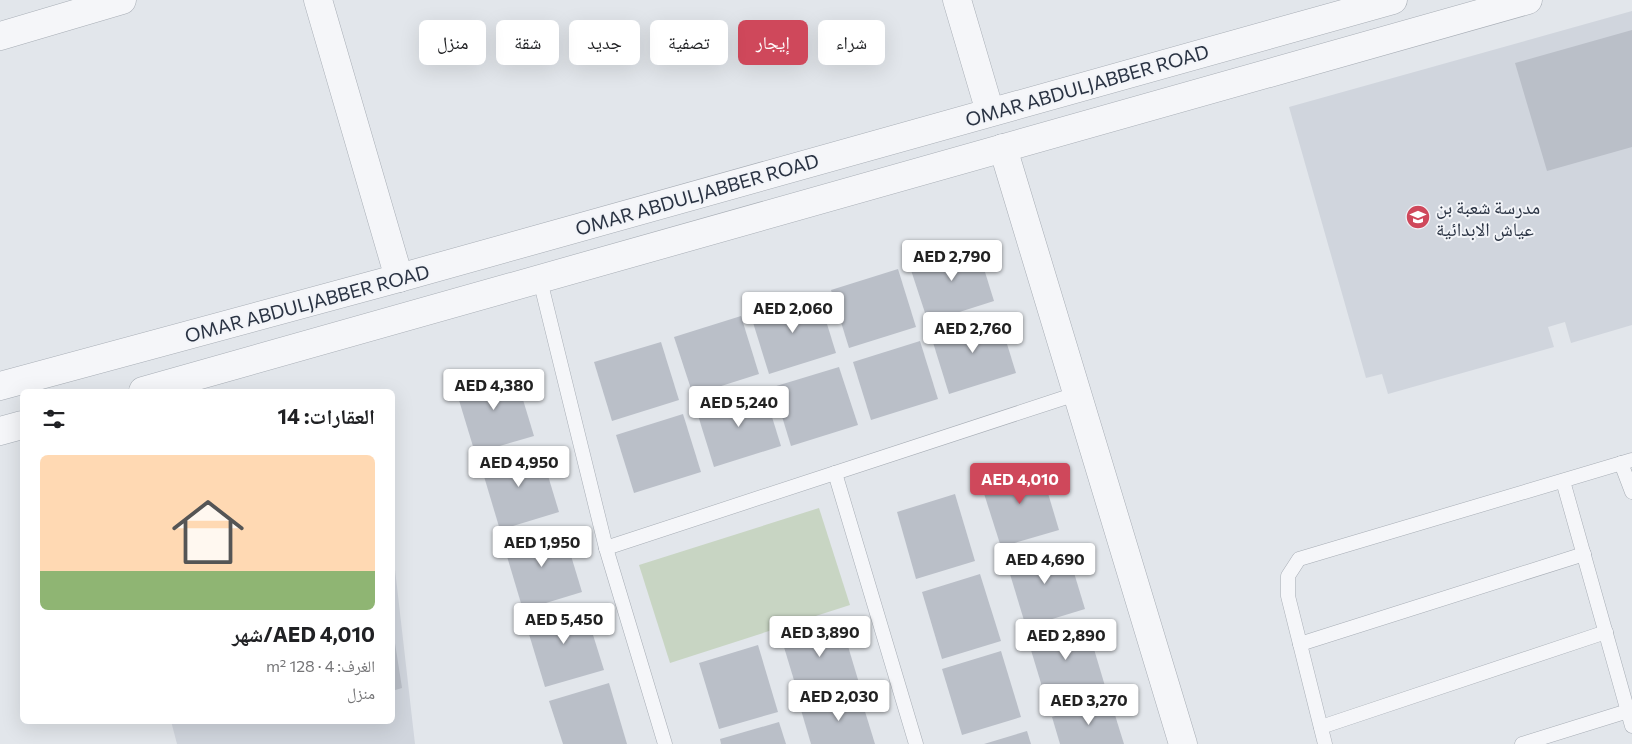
<!DOCTYPE html>
<html lang="ar">
<meta charset="utf-8">
<style>
body{margin:0;font-family:Commissioner,"Noto Naskh Arabic",sans-serif;background:#f6f6f6;color:#202124;direction:rtl;height:100vh;display:flex;flex-direction:column;font-size:19px;white-space:nowrap}
*{box-sizing:border-box;margin:0}
p{font-size:16px;color:#757577}
.icon{flex:none;width:28px;height:28px;fill:none;stroke:currentColor;stroke-width:2;stroke-linecap:round;stroke-linejoin:round}
.map{position:relative;flex:1;overflow:hidden;direction:ltr}
.sheet{position:absolute;left:20px;top:389px;width:375px;height:335px;display:flex;flex-direction:column;background:#fff;border-radius:8px;box-shadow:0 5px 20px #0002;direction:rtl}
.sheet>*{flex:none}
.banner{position:absolute;left:410px;top:20px;width:475px;height:45px;direction:rtl;display:flex;gap:10px}
.price{position:absolute;translate:-50% -42px;padding:0 11px;border-radius:5px;background:#fff;color:#222;font-size:16px;line-height:32px;filter:drop-shadow(0 1px 2px #0008)}
.price::after{content:'';position:absolute;left:50%;top:30px;width:15px;height:11px;margin-left:-8px;background:inherit;clip-path:polygon(0 0,100% 0,50% 100%)}
.price.on{background:#cf485b;color:#fff}
ul{padding:0;list-style:none}
li{display:grid;align-content:center;gap:10px;height:265px;padding:0 20px}
li span{display:grid;place-items:center;height:155px;border-radius:8px;color:#555}
li>.icon{margin-inline-start:auto}
span .icon{width:90px;height:90px;fill:#fffc;stroke-width:1}
li b{font-size:21px}
h2{display:flex;justify-content:space-between;align-items:center;height:60px;padding:0 20px;font-size:21px}
.tag{padding:0 18px;border-radius:8px;background:#fff;box-shadow:0 5px 20px #0002;font-size:18px;line-height:45px}
.tag.on{background:#cf485b;color:#fff}
.map>svg:first-child{display:block}
</style>
<div class="map">
<svg width="1632" height="744" viewBox="0 0 1632 744">
<rect width="100%" height="100%" fill="#e2e6eb"/>
<g fill="#d0d5dd">
<polygon points="1632,11 1632,325 1571,343 1565,322 1548,327 1554,347 1388,394 1382,374 1366,378 1289,107"/>
<polygon points="393,552 415,744 177,744 171,721 392,721"/>
</g>
<polygon fill="#c8d5c3" points="819,508 850,605 670,663 639,565"/>
<g fill="#babfc8">
<polygon points="1632,30 1632,147 1547,171 1515,63"/>
<polygon points="976,243 994,301 928,322 909,264"/>
<polygon points="898,269 916,327 849,348 831,290"/>
<polygon points="818,295 836,353 769,374 751,316"/>
<polygon points="998,315 1016,373 949,394 931,336"/>
<polygon points="741,316 759,374 693,395 674,337"/>
<polygon points="920,341 938,399 871,420 853,362"/>
<polygon points="661,342 679,400 612,421 594,362"/>
<polygon points="839,367 858,425 791,446 773,387"/>
<polygon points="514,370 534,436 475,453 455,387"/>
<polygon points="763,388 781,446 714,467 696,409"/>
<polygon points="683,414 701,472 634,493 616,435"/>
<polygon points="539,446 559,512 500,530 480,463"/>
<polygon points="1039,463 1059,530 1001,547 980,481"/>
<polygon points="955,494 975,561 916,579 897,512"/>
<polygon points="562,526 582,592 523,610 503,543"/>
<polygon points="1065,543 1085,609 1026,627 1006,561"/>
<polygon points="980,574 1001,641 942,659 922,592"/>
<polygon points="583,603 604,670 545,687 525,621"/>
<polygon points="839,616 859,683 800,700 780,634"/>
<polygon points="1085,619 1105,686 1047,703 1027,637"/>
<polygon points="392,624 402,688 392,691"/>
<polygon points="758,645 778,712 719,729 699,663"/>
<polygon points="1001,651 1021,717 962,735 942,669"/>
<polygon points="609,683 627,744 563,744 549,701"/>
<polygon points="859,692 875,744 811,744 801,710"/>
<polygon points="1110,699 1124,744 1060,744 1052,717"/>
<polygon points="779,722 786,744 721,744 720,739"/>
<polygon points="1027,731 1031,744 984,744"/>
</g>
<g fill="none" stroke-linecap="round" stroke-linejoin="round">
<g stroke="#a7adb5" stroke-width="15">
<g id="service">
<polyline points="540,280 606,548 665,744"/>
<polyline points="1621,463 1632,492"/>
<polyline points="835,473 916,744"/>
<polyline points="1563,481 1632,726"/>
<polyline points="606,548 1076,394"/>
<polyline points="1300,644 1584,554"/>
<polyline points="1321,727 1606,632"/>
<polyline points="1325,744 1288,596 1288,576 1299,559 1632,460"/>
<polyline points="1522,744 1628,711"/>
</g>
</g>
<g stroke="#a7adb5" stroke-width="29">
<g id="minor">
<polyline points="318,0 399,278"/>
<polyline points="957,0 990,112"/>
<polyline points="0,36 122,0"/>
<polyline points="1003,148 1183,744"/>
<polyline points="0,386 399,278 1393,0"/>
<polyline points="143,391 1528,0"/>
<polyline points="0,431 22,425"/>
</g>
</g>
<use href="#service" stroke="#f5f6f9" stroke-width="14"/>
<use href="#minor" stroke="#f5f6f9" stroke-width="28"/>
</g>
<defs>
<g id="school-disc" transform="scale(1.25)"><circle r="9.5" fill="#cf485b" stroke="#f2f4f8"/><path d="M0-5L7-2L0 1L-7-2ZM-4 1L0 2.5L4 1V4Q0 6-4 4Z" fill="#fff"/></g>
</defs>
<g fill-rule="evenodd">
<use href="#school-disc" x="1418" y="217"/>
</g>
<g text-anchor="middle" dominant-baseline="central" stroke-width="4" stroke-linejoin="round" paint-order="stroke">
<g font-size="19" fill="#2a3343" stroke="#f2f4f8">
<text transform="translate(1087 85) rotate(-16)">OMAR ABDULJABBER ROAD</text>
<text transform="translate(697 194) rotate(-16)">OMAR ABDULJABBER ROAD</text>
<text transform="translate(307 303) rotate(-15)">OMAR ABDULJABBER ROAD</text>
</g>
<g font-size="19" fill="#2a3343" stroke="#f2f4f8" text-anchor="start">
<text x="1436" y="206">مدرسة شعبة بن<tspan x="1436" dy="22">عياش الابدائية</tspan></text>
</g>
</g>
</svg>
<b class="price" style="left:952px;top:282px">AED 2,790</b>
<b class="price" style="left:793px;top:334px">AED 2,060</b>
<b class="price" style="left:973px;top:354px">AED 2,760</b>
<b class="price" style="left:494px;top:411px">AED 4,380</b>
<b class="price" style="left:739px;top:428px">AED 5,240</b>
<b class="price" style="left:519px;top:488px">AED 4,950</b>
<b class="price on" style="left:1020px;top:505px">AED 4,010</b>
<b class="price" style="left:542px;top:568px">AED 1,950</b>
<b class="price" style="left:1045px;top:585px">AED 4,690</b>
<b class="price" style="left:564px;top:645px">AED 5,450</b>
<b class="price" style="left:820px;top:658px">AED 3,890</b>
<b class="price" style="left:1066px;top:661px">AED 2,890</b>
<b class="price" style="left:839px;top:722px">AED 2,030</b>
<b class="price" style="left:1089px;top:726px">AED 3,270</b>
<div class="banner">
<a class="tag">شراء</a>
<a class="tag on">إيجار</a>
<a class="tag">تصفية</a>
<a class="tag">جديد</a>
<a class="tag">شقة</a>
<a class="tag">منزل</a>
</div>
<section class="sheet">
<h2>العقارات: 14<svg class="icon" aria-label="filters" viewBox="0 0 24 24"><path d="M4 7h16M4 17h16"/><circle cx="9" cy="7" r="2"/><circle cx="15" cy="17" r="2"/></svg></h2>
<ul>
<li><span style="background:linear-gradient(#ffd9b3 75%,#8fb573 0)"><svg class="icon" aria-label="home" viewBox="0 0 24 24"><path d="M3 11l9-7 9 7M6 9v11h12V9"/></svg></span><div><b>AED 4,010/شهر</b><p>الغرف: 4 · 128 m²</p><p>منزل</p></div></li>
</ul>
</section>
</div>
